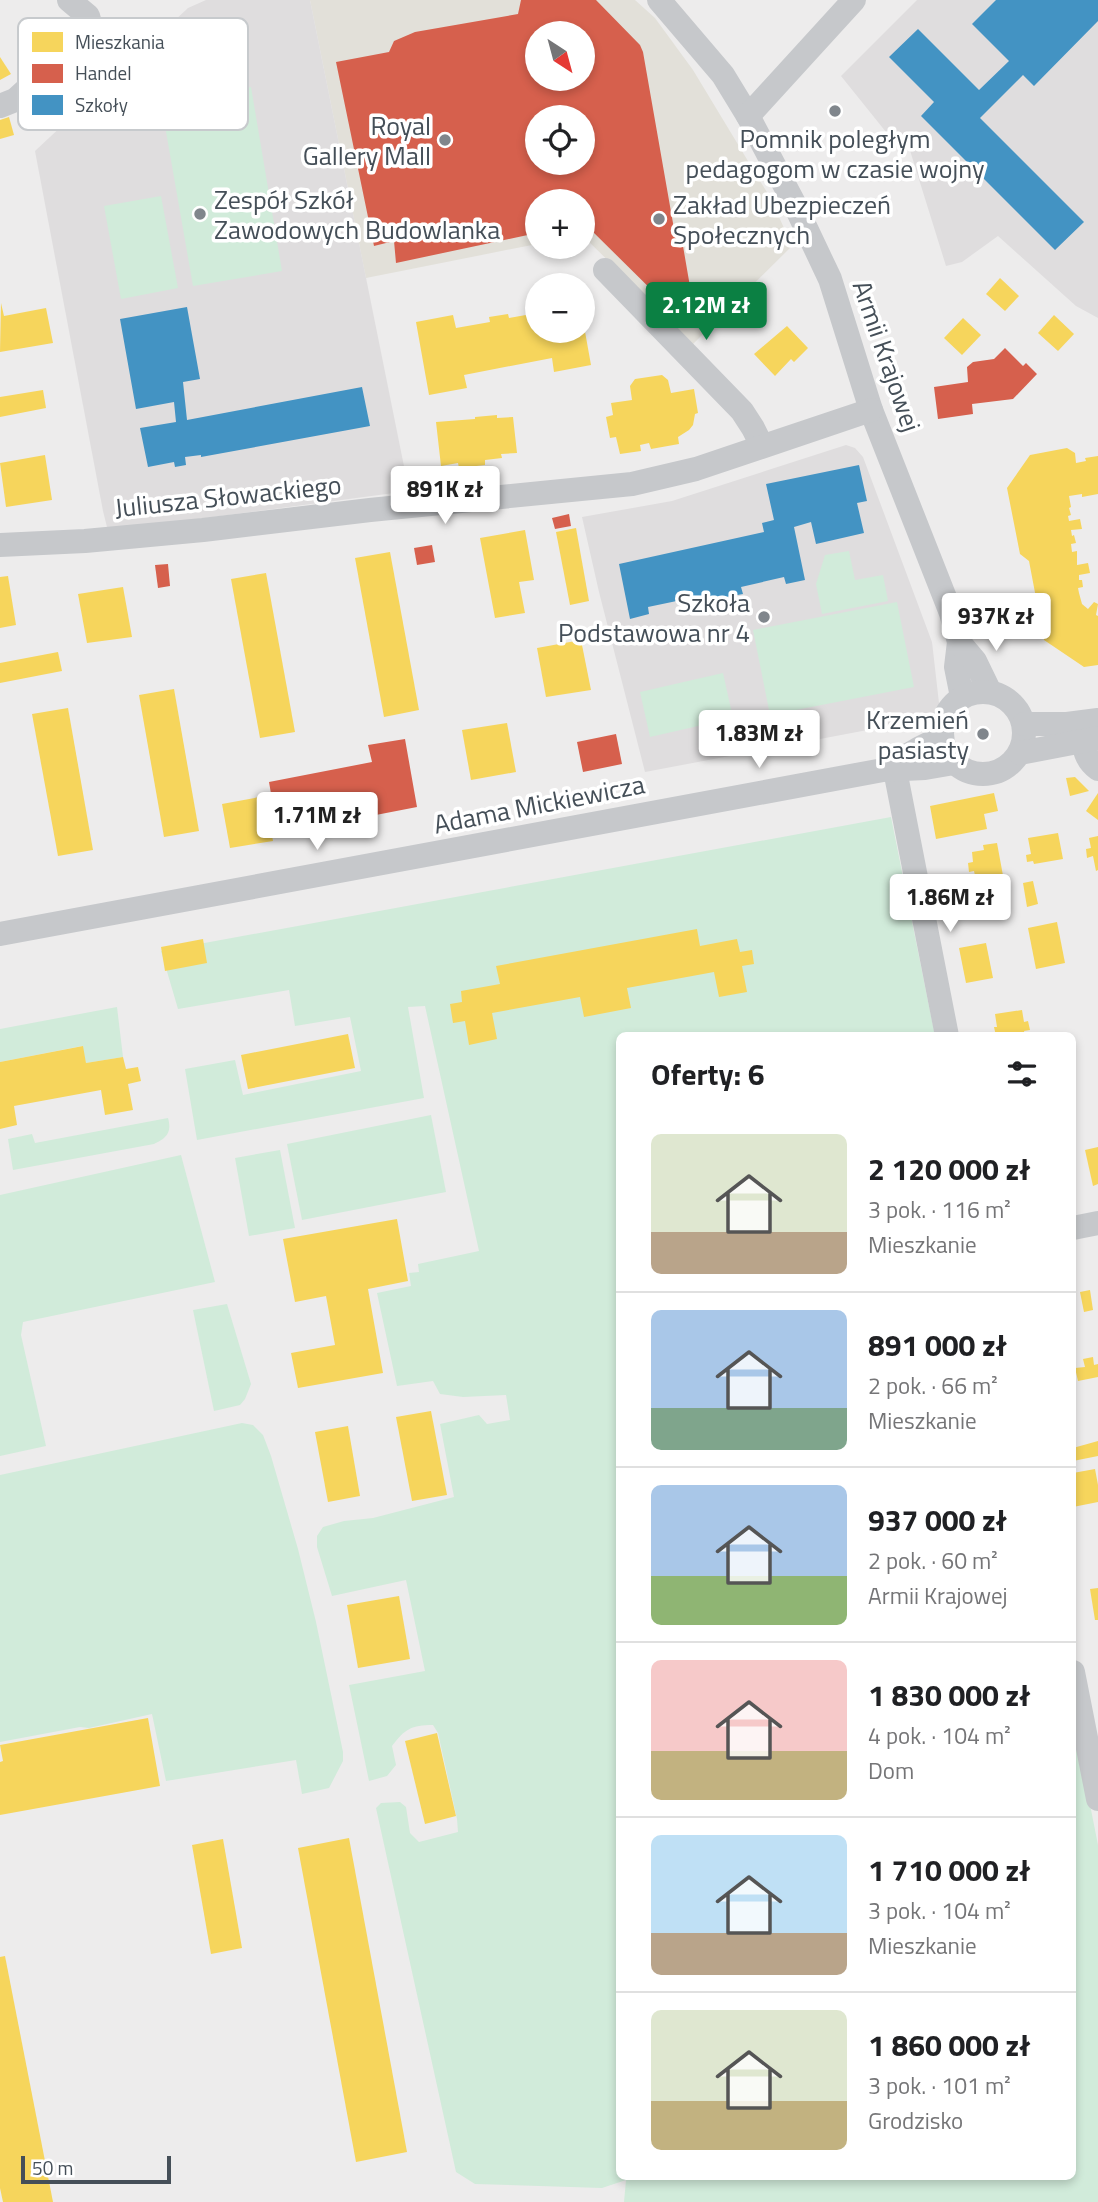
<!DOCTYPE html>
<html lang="pl">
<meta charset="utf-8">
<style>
body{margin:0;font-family:"Titillium Web",sans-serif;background:#f6f6f6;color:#202124;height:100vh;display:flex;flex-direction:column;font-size:26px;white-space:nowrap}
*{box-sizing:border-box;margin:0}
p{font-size:23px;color:#757577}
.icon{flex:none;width:38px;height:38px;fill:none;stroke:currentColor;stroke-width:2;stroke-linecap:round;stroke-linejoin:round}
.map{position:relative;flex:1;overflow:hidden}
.side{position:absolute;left:616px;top:1032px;width:460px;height:1148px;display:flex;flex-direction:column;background:#fff;border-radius:10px;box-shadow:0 4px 10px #0003}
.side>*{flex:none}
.needle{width:46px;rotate:144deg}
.tools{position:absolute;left:525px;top:21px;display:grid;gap:14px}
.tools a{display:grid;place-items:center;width:70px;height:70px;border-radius:50%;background:#fff;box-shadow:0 4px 10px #0003;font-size:35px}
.scale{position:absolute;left:21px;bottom:18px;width:150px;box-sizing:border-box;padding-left:7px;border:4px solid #454f58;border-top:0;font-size:19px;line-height:24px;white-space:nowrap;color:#454f58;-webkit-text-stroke:5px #fff;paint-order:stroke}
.price{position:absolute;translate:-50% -60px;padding:0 16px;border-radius:7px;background:#fff;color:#222;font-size:23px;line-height:46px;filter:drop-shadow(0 2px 4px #0008)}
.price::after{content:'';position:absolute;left:50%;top:42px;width:21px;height:16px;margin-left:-10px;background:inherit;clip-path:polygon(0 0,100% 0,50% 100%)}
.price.current{background:#0b8043;color:#fff}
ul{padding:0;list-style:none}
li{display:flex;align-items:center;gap:21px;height:175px;padding:0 35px}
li+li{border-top:2px solid #e0e0e0}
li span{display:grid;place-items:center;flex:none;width:196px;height:140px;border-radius:10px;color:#555}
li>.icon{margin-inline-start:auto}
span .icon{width:84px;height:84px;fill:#fffc;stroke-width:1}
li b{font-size:30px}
h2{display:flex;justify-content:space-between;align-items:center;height:84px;padding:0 35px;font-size:30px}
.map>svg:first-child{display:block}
</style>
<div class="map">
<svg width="1098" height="2202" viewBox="0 0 1098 2202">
<rect width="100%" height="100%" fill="#edecec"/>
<path fill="#e2e0d9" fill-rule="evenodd" d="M 310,0 L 635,0 L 655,18 L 693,70 L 771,199 L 792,246 L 693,344 L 583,236 L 583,201 L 537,201 L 537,244 L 366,278 ZM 537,33 L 583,33 L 583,79 L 537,79 ZM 537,117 L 583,117 L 583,163 L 537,163 Z"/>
<g fill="#dfddde">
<polygon points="206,0 310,0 409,491 108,531 103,511 35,151 188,8"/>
<polygon points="917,0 1098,0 1098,318 1076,306 998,236 962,262 946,266 908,144 886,132 841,76"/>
<polygon points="846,445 855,448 863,457 932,642 939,703 936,717 645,772 599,592 582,517 672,501"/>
</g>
<g fill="#d1ebda">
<polygon points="251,87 282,271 193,286 161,103"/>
<polygon points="161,196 178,288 121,299 104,206"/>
<polygon points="849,551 855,580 883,575 888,601 822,614 816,584 825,555"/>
<polygon points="897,602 914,687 770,715 753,630"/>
<polygon points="723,673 733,718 650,737 640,692"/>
<path d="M 891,817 L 935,1036 L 620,1036 L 620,2177 L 1073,2177 L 1073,1719 L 1098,1845 L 1098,2202 L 624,2202 L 626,2180 L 602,2188 L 475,2184 L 456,2172 L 376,1808 L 381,1803 L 400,1802 L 406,1807 L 410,1833 L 419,1842 L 458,1832 L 457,1819 L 438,1733 L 433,1725 C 411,1725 405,1729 392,1746 L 396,1765 L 387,1776 L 369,1781 L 349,1685 L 425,1671 L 406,1580 L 332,1596 L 317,1547 L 317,1536 L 323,1527 L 344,1521 L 373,1518 L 454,1497 L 440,1424 L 479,1415 L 487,1424 L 510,1420 L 506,1395 L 463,1397 L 440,1394 L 433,1381 L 397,1386 L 377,1293 L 411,1286 L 409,1273 L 419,1272 L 418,1264 L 479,1251 L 425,1006 L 408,1007 L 424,1098 L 197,1140 L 185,1069 L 235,1060 L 243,1095 L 361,1071 L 350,1017 L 295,1026 L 289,990 L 178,1009 L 161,951 Z"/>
<polygon points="117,1007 123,1057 86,1063 82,1046 0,1062 0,1029"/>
<polygon points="431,1115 446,1192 302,1220 287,1144"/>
<path d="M 168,1118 C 172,1132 167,1138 154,1144 L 13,1170 L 8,1139 L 32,1134 L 35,1143 Z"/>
<polygon points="280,1150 295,1228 249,1236 235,1158"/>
<polygon points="181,1155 215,1282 23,1322 21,1335 46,1446 0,1456 0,1195"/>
<polygon points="227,1304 251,1384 245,1399 240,1405 214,1411 193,1310"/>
<polygon points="242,1423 253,1425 263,1435 271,1456 298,1549 316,1622 343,1752 343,1761 329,1788 302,1794 296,1760 166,1781 152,1714 89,1728 80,1727 0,1742 0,1475"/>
</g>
<g fill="#f6d55c">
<polygon points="0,57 11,74 0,80"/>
<polygon points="9,117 14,135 0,139 0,120"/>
<polygon points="1000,278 1019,296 1005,311 986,294"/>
<polygon points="1,303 4,316 46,308 53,343 0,352"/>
<polygon points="537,313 537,331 583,331 584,326 591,365 554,372 552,358 464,375 467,388 429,395 416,322 453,315 456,328 490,322 489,317 508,314 509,318"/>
<polygon points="1054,315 1074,334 1058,351 1038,333"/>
<polygon points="963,318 981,335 962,355 944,338"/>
<polygon points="787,326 808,348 794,362 791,359 775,376 754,354"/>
<polygon points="662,375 668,380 671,393 694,389 698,413 695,414 693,425 689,430 678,437 679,444 651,449 649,443 640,445 641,451 620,454 616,437 610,438 606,417 613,415 611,403 632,400 630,386 635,379"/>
<polygon points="43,390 46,408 0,417 0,397"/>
<polygon points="497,415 497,418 513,417 517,453 501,454 502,458 485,460 485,465 459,468 458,463 441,466 436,422 475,419 475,417"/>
<polygon points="1067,448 1075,453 1076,463 1086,461 1085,458 1098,456 1098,494 1082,497 1082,494 1069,496 1071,507 1069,508 1071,515 1068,516 1069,521 1080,519 1082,529 1071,530 1072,536 1074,535 1076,543 1071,544 1072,552 1077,551 1077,565 1088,563 1090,573 1079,575 1079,580 1082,580 1083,587 1078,588 1079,593 1082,604 1088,609 1094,602 1098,604 1096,615 1098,616 1098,665 1084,667 1044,640 1029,561 1020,554 1007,488 1030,455"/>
<polygon points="45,455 52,500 6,507 0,463"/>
<polygon points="576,528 589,601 570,605 556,532"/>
<polygon points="525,530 534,580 519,582 525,613 495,618 480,538"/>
<polygon points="390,552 419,710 384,717 355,558"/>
<polygon points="266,573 295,732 260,738 231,579"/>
<polygon points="8,576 16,625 0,628 0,577"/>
<polygon points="123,587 132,637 87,643 78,594"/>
<polygon points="581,640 591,690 546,697 537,648"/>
<polygon points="58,652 62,671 0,683 0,663"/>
<polygon points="174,689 199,831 164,837 139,695"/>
<polygon points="68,708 93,850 58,856 32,714"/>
<polygon points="507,723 516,772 471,780 462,730"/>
<polygon points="1075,777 1089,791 1070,796 1066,778"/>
<polygon points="994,793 998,811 984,814 987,829 936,839 930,806"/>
<polygon points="1098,793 1098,820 1086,811"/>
<polygon points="265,796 273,841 230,848 222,804"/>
<polygon points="1058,833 1063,859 1034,864 1033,861 1027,862 1026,855 1031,854 1028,838"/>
<polygon points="1098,836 1098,870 1096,871 1093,856 1087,858 1086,849 1091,848 1089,838"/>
<polygon points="997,843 1004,881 977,885 974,871 969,872 968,863 973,862 972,852 984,850 983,845"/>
<polygon points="1033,881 1038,904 1027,907 1023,883"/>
<polygon points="1057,922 1065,963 1036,969 1028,928"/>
<polygon points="697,929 700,946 737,939 740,952 752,950 754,964 742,966 747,992 719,997 714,972 627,988 631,1008 584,1017 580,997 492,1013 497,1039 469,1045 465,1021 453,1023 450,1004 462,1002 461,991 500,984 496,966"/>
<polygon points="203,939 207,963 165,971 161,947"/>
<polygon points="986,943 993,978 966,983 959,948"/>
<polygon points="1022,1010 1024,1022 1028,1021 1030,1030 1024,1031 1025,1036 996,1036 994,1027 997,1027 995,1014"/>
<polygon points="348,1034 355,1068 248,1089 241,1055"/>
<polygon points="83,1046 86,1063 123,1057 126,1069 138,1067 141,1081 128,1084 133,1110 105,1115 101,1090 14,1106 17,1125 0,1129 0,1062"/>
<polygon points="1098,1147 1098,1184 1093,1186 1085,1150"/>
<polygon points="397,1219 408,1281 368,1289 383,1373 298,1388 291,1353 335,1345 326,1296 295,1302 283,1239"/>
<polygon points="1090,1290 1093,1310 1084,1312 1080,1292"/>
<polygon points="1093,1357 1094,1365 1098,1364 1098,1377 1078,1381 1075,1368 1085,1367 1083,1359"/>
<polygon points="431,1411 447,1495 412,1501 396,1417"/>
<polygon points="348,1426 360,1496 328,1502 315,1432"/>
<polygon points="1098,1441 1098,1456 1073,1461 1073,1448"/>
<polygon points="1095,1469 1098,1485 1098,1502 1073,1507 1073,1473"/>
<polygon points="1098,1588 1098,1620 1095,1620 1090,1589"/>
<polygon points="399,1596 410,1659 358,1668 347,1605"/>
<polygon points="148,1718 160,1786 0,1815 0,1762 3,1761 0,1745"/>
<polygon points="437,1733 456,1816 425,1824 405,1741"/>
<polygon points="349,1838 407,2152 356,2162 298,1848"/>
<polygon points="223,1839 242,1948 211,1954 192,1845"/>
<polygon points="5,1956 53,2202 3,2202 0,2188 0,1957"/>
</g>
<g fill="#d6604d" fill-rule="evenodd">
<path d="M 521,0 L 596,0 L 640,45 L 643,52 L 677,246 L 683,246 L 693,304 L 692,312 L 688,317 L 683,318 L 678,316 L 589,228 L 587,223 L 583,224 L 583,201 L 537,201 L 537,233 L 396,263 L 394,241 L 374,246 L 336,62 L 389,52 L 394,41 L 415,32 L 518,14 ZM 537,33 L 583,33 L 583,79 L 537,79 ZM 537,117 L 583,117 L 583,163 L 537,163 Z"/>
<polygon points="1005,348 1023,366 1026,363 1037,374 1013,399 972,404 973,414 938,419 934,387 968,382 967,367 973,362 994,359"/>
<polygon points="569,514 571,526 555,529 552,518"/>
<polygon points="432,545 435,562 417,565 414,548"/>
<polygon points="168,564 170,586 158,588 155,565"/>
<polygon points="616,734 622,764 583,772 577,742"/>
<polygon points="405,739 417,807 278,834 269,782 372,762 368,745"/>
</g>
<g fill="#4393c3">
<polygon points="996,0 1098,0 1098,21 1034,86 1023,75 980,118 1084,222 1055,250 921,116 934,102 889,57 918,29 979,90 1009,61 972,24"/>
<polygon points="187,307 200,379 183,382 187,420 362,387 370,426 201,457 201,455 185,457 186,465 175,467 174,462 148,467 140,428 176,422 174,402 136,409 120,319"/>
<polygon points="859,465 867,501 857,503 864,533 816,544 811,522 794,527 805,580 786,584 784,577 741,587 743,594 721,598 721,597 714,598 714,600 692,605 691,598 648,607 649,614 630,619 619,564 764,532 762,523 774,520 766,484"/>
</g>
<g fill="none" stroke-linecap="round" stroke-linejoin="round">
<g stroke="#c6c8cb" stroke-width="24">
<polyline points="659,0 723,75 748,116 794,203 830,279 871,410 951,613 959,642 956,667 962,697"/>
<polyline points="0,106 15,100 85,36 91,27 88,16 69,0"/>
<polyline points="748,116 854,0"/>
<polyline points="605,270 742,411 753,428 762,446"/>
<polyline points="0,545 85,541 203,530 370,510 632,484 696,469 871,410"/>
<polyline points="959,642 975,661 990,692"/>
<circle cx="983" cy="733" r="41"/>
<polyline points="1024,724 1067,724 1098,720"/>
<path d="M 1083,741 C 1085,753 1088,762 1098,769"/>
<polyline points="1020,753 1098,738"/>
<polyline points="886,768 918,749 942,737"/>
<polyline points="895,770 947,1036"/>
<polyline points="0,934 883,770 925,768 954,763"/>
<polyline points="1073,1228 1098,1223"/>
<polyline points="1073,1672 1098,1799"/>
</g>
</g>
<g fill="#80868c" stroke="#fff" stroke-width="2.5">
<circle cx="835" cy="111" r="7"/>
<circle cx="445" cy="140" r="7"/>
<circle cx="200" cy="214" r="7"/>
<circle cx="659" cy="219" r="7"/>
<circle cx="764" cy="617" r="7"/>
<circle cx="983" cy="734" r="7"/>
</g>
<g text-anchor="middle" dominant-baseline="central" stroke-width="7" stroke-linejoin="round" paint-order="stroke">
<g font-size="26" fill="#454f58" stroke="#fff" text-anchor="end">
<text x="431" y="125">Royal<tspan x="431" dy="30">Gallery Mall</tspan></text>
<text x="835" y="138" text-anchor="middle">Pomnik poległym<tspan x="835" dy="30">pedagogom w czasie wojny</tspan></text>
<text x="214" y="199" text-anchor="start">Zespół Szkół<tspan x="214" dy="30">Zawodowych Budowlanka</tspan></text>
<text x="673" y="204" text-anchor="start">Zakład Ubezpieczeń<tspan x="673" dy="30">Społecznych</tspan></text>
<text x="750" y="602">Szkoła<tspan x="750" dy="30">Podstawowa nr 4</tspan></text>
<text x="969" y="719">Krzemień<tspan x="969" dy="30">pasiasty</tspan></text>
</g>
<g font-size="26" fill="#454f58" stroke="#fff">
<text transform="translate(887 356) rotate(71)">Armii Krajowej</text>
<text transform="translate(228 496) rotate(-6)">Juliusza Słowackiego</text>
<text transform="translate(539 804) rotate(-11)">Adama Mickiewicza</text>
</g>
</g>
<rect x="18" y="18" width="230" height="112" rx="10" fill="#fff" stroke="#c7cacd" stroke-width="2"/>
<rect x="32" y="32" width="31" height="20" fill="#f6d55c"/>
<rect x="32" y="64" width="31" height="19" fill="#d6604d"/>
<rect x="32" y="95" width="31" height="20" fill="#4393c3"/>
<g font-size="19" fill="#454f58">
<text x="75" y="49">Mieszkania</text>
<text x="75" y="80">Handel</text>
<text x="75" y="112">Szkoły</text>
</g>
</svg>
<div class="tools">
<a><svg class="needle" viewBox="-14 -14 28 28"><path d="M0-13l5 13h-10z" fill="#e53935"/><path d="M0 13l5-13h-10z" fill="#757577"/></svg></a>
<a><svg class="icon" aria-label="locate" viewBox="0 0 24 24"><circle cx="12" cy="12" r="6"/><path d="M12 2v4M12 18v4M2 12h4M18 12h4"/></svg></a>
<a>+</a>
<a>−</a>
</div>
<div class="scale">50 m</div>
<b class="price current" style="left:706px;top:342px">2.12M zł</b>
<b class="price" style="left:445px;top:526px">891K zł</b>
<b class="price" style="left:996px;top:653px">937K zł</b>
<b class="price" style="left:759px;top:770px">1.83M zł</b>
<b class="price" style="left:317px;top:852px">1.71M zł</b>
<b class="price" style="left:950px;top:934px">1.86M zł</b>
<section class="side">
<h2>Oferty: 6<svg class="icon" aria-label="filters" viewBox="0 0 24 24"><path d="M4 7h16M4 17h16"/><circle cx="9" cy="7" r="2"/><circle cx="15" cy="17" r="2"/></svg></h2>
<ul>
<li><span style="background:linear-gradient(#dfe7d0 70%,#b9a48a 0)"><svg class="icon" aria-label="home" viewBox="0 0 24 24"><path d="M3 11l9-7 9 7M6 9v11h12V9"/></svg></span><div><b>2 120 000 zł</b><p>3 pok. · 116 m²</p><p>Mieszkanie</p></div></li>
<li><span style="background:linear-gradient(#a9c7e8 70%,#7fa58c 0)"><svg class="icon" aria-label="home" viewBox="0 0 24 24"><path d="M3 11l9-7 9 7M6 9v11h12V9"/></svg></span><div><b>891 000 zł</b><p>2 pok. · 66 m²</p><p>Mieszkanie</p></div></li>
<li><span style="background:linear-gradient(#a9c7e8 65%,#8fb573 0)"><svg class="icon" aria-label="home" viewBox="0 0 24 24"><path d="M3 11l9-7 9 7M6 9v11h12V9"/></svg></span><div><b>937 000 zł</b><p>2 pok. · 60 m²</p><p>Armii Krajowej</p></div></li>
<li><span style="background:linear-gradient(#f6c9c9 65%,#c2b280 0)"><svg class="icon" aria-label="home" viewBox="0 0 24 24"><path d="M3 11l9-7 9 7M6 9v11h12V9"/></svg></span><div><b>1 830 000 zł</b><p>4 pok. · 104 m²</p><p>Dom</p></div></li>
<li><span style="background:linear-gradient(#bfe0f5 70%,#b9a48a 0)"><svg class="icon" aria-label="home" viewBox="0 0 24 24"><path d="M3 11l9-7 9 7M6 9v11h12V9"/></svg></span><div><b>1 710 000 zł</b><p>3 pok. · 104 m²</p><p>Mieszkanie</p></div></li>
<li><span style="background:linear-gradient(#dfe7d0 65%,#c2b280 0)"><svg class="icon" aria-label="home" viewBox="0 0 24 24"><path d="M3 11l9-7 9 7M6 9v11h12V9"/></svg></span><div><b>1 860 000 zł</b><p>3 pok. · 101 m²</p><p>Grodzisko</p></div></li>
</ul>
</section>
</div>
